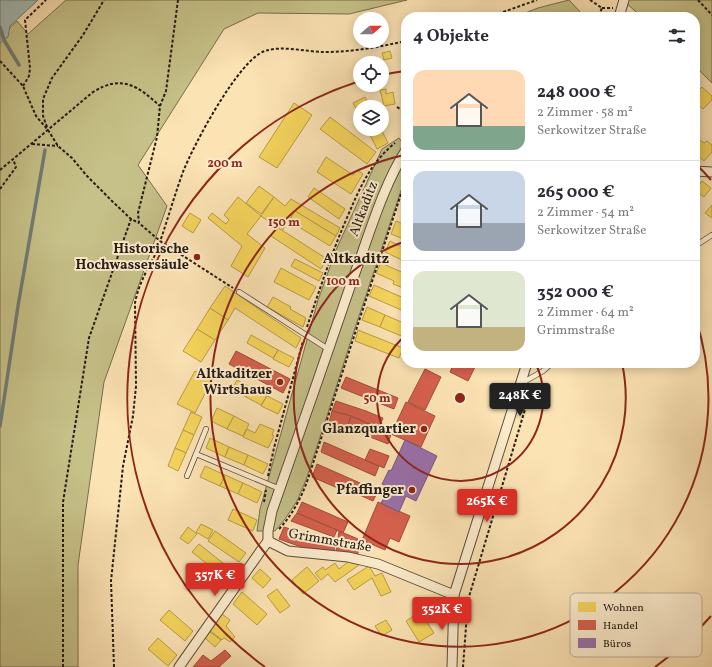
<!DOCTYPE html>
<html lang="de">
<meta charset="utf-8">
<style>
body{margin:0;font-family:Vollkorn,serif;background:#f2f2f3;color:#2b2b33;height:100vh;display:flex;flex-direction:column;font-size:15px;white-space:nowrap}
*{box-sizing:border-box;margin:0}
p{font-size:13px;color:#7c7c81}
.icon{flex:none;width:22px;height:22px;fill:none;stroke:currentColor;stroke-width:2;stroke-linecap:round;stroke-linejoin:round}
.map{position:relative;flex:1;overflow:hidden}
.sheet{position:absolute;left:401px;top:12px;width:299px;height:356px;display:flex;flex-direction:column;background:#fff;border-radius:16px;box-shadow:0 2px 10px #0003}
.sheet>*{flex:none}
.needle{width:26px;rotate:70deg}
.buttons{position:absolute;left:353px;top:12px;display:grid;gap:8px}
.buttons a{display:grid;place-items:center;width:36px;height:36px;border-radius:50%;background:#fff;box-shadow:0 2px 10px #0003;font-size:20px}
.price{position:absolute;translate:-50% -34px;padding:0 9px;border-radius:4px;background:#d93025;color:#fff;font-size:13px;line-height:26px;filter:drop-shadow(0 1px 2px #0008)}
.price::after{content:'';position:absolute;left:50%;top:24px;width:12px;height:9px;margin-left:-6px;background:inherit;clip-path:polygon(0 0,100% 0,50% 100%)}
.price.current{background:#222;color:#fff}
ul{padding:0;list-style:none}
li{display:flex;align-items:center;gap:12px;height:100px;padding:0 12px}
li+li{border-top:1px solid #e1e1e2}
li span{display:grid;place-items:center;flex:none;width:112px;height:80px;border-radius:12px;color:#555}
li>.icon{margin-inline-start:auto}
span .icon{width:48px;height:48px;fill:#fffc;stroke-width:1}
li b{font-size:17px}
h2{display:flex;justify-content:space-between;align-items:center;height:48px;padding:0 12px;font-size:17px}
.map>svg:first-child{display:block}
</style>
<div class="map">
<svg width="712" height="667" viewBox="0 0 712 667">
<rect width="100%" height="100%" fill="#fce3b4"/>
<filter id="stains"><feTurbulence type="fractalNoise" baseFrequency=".005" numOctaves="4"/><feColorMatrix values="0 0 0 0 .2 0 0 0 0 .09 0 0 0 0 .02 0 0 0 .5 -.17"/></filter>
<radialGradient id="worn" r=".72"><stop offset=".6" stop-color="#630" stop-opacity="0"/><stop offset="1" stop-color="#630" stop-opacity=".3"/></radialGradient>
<g fill="#c6c188" stroke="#766e4e">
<polygon points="66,0 407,0 349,14 258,13 224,29 138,165 167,206 104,382 78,565 78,667 0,667 0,37 17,21 28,34"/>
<polygon points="569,0 585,17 515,17 538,8"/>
<polygon points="628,0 712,0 712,83 695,66 695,17 642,17 626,3"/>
<polygon points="399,138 406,148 406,176 355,328 327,416 306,480 297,501 285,519 275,531 257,531 260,509 318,300 336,250 382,149"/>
</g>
<polygon fill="#a2bcb6" stroke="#707c76" points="0,0 38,0 10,26 8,37 0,43"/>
<g fill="#f6d55c" stroke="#b79d47">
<polygon points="390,51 392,58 384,60 382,53"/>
<polygon points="702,87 712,96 712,100 703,109 695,102 695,94"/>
<polygon points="386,89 386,94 393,92 395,104 384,106 380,90"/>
<polygon points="365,97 370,107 360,107 360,116 353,103"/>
<polygon points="294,103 312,115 277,168 259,157"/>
<polygon points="330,117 376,152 367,164 320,129"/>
<polygon points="367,129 381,129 388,143 377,149"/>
<polygon points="700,140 704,143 707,141 712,145 712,152 704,161 695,153 695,145"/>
<polygon points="326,157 353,175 357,170 363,174 351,194 317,172"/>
<polygon points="702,181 711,188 704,197 695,191"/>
<polygon points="259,186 274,197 261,214 246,203"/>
<polygon points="314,188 345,209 339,219 308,197"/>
<polygon points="406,196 406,210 401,207"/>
<polygon points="238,197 261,216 247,234 265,248 248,277 231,266 242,246 208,218 212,213 226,224 229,220 224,215"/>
<polygon points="274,197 285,206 291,199 340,228 336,236 295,211 282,231 261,216"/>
<polygon points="712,205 712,218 705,213"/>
<polygon points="295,211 336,236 330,246 289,221"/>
<polygon points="190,213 201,220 193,233 182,226"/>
<polygon points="396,221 406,225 406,240 391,234"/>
<polygon points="277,227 327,259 321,269 271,236"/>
<polygon points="390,241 406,249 406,262 385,252"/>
<polygon points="295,259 323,273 319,281 291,266"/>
<polygon points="381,263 406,274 406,289 393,284 394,281 376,273"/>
<polygon points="281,268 316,287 309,300 274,282"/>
<polygon points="374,285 406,299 406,312 369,296"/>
<polygon points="225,286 301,338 296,348 235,308 228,320 210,308"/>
<polygon points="273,297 291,307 290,309 306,318 303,327 267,307"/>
<polygon points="367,307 385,315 380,327 362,320"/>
<polygon points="210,308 228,320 215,340 197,329"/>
<polygon points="385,315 406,324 406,338 380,327"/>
<polygon points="197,329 215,340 201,362 183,351"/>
<polygon points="358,330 403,348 399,358 355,341"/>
<polygon points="251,335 278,350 273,358 247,343"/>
<polygon points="278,350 294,358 289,367 273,359"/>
<polygon points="195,371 212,380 195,413 177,404"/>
<polygon points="237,380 252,388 246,397 232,389"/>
<polygon points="252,388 267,396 261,405 246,397"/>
<polygon points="267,396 283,404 278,414 261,406"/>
<polygon points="217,408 234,416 227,429 211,421"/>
<polygon points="191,412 202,417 194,435 183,430"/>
<polygon points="234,416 249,424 243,436 227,429"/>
<polygon points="260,424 274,430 272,435 274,436 268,448 243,437 247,429 255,433"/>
<polygon points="183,430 194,435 186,453 175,448"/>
<polygon points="210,438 229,447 225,457 206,448"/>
<polygon points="229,447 248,455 244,465 225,457"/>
<polygon points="175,448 186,453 178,471 168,466"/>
<polygon points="248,455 268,464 263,474 244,465"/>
<polygon points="205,466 225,475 220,486 200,477"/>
<polygon points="225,475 243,483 238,494 220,486"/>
<polygon points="243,483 262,492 257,503 238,494"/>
<polygon points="233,509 257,520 253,531 228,520"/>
<polygon points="201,524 213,530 208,539 196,532"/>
<polygon points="188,527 197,534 188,544 180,538"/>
<polygon points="215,531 246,553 239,562 208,541"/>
<polygon points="199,544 233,571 226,579 192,552"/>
<polygon points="348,562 359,565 335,582 328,574 321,580 315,573 323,567 325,570 335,563 339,569"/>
<polygon points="369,566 375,576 382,573 391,592 381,596 372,578 354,590 347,580"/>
<polygon points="307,567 319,581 303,594 292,580"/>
<polygon points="199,569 222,585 217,593 194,576"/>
<polygon points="260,569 271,579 263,588 252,578"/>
<polygon points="277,589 290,606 280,613 267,596"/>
<polygon points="242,592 267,614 257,625 233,604"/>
<polygon points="169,610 193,631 185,641 160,620"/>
<polygon points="420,612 434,633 419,642 406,621"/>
<polygon points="222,614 230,620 226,626 235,637 230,642 224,638 222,640 209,630"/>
<polygon points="386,620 392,630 382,636 375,626"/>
<polygon points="210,632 221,640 215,647 205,638"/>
<polygon points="158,638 177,655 168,666 148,649"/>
</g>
<g fill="#d6604d" stroke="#a14b3c">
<polygon points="236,351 290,379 283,393 229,364"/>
<polygon points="454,363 477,363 468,381 450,372"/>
<polygon points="425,369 441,377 425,410 408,402"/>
<polygon points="346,377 398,398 394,409 341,388"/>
<polygon points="336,401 366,411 383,418 379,428 351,416 332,411"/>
<polygon points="406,402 435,416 421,447 391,434"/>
<polygon points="332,411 351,416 347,428 329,423"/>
<polygon points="351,416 391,434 388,444 347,428"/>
<polygon points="324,442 379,466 375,476 321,452"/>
<polygon points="370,449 389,456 384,468 365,460"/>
<polygon points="317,464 360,483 354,495 312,477"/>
<polygon points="359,483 378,491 373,501 355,493"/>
<polygon points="302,502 348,522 343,533 297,513"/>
<polygon points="378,502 410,516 399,542 390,538 385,550 362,540"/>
<polygon points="297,513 337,530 334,537 291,521"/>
<polygon points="284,527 335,544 334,551 304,548 279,539"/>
<polygon points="339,531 358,539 358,555 336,551"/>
<polygon points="225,650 231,656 219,667 193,667 203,655 211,661"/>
</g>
<polygon fill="#9970ab" stroke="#76567e" points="405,440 437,456 416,501 406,496 399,512 381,503 389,488 382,484 389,470 391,471"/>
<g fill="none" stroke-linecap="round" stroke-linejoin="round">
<g stroke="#707c76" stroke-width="3.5">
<polyline points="0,27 4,40 19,65"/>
<polyline points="0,426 18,306 45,150"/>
</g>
<g stroke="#5b4d3d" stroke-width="6">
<g id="service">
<polyline points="695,246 712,235"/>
<polyline points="239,292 328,349"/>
<polyline points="522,383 543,371 552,363"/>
<polyline points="206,429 196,454 280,489"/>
<polyline points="187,476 196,454"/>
</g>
</g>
<g stroke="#5b4d3d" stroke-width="11">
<g id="minor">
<polyline points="619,17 624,0"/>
<polyline points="695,171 712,172"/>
<path d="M 268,541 L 268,531 L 272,511 C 299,435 325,360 351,284 C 367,242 382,187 406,150"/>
<polyline points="268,541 288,551 348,557 378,564 454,595"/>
<polyline points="179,667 262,549 268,541"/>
<polyline points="452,667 454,595 527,363"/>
</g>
</g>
<g stroke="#251b15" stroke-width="2" stroke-dasharray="3 2" stroke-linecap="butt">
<polyline points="178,0 166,91 160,106 157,137 138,213 139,223 160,241 233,288"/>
<polyline points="590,0 602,8 598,17"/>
<polyline points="698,0 712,15"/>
<polyline points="602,8 613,8"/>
<polyline points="489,17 537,0"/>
<polyline points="537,17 542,15 543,17"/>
<polyline points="0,61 23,86 36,116 48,130 58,146 72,158 87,176 112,201 131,219 139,223"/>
<polyline points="23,86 29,76 30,68 25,20 46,0"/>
<polyline points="397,107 406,113"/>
<polyline points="47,127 43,116 43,99 52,78 83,35 104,0"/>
<polyline points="32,144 58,146"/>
<path d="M 0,170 L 93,92 C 122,74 138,86 160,106"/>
<polyline points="0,189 16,167 13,159"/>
<path d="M 307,327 C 319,291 331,255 346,220 C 359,190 369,164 395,143"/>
<polyline points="268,476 274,448 303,341"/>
<polyline points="264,502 266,490"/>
<path d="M 279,529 C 293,514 301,498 308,479 L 358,324 L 406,179"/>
<polyline points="463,598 468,600 463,667"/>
<polyline points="468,600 532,386"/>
<polyline points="63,667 63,502 89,338 131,219"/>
<path d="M 114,667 L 111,581 L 123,466 L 133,416 L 136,386 L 135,303 C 137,292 141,282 146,272 C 149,265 153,260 156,253 C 166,226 173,199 183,172 C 193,146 239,59 265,51 C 283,45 306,52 325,52 C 353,52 379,47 406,41"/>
</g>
<use href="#service" stroke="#fdedce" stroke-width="4.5"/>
<use href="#minor" stroke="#fdedce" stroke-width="9"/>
</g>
<g fill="none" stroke="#8f2418" stroke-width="2">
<path d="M536 364A83 83 0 1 1 406 335"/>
<path d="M622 363A166 166 0 1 1 406 241"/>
<path d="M695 317A249 249 0 1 1 404 155"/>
<path d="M711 616A332 332 0 0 1 655 667M265 667A332 332 0 0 1 357 82M382 75A332 332 0 0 1 405 71M697 165A332 332 0 0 1 711 180"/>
</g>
<g fill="#8f2418" stroke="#fdedce" stroke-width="1.5">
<circle cx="197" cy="257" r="4"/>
<circle cx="280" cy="382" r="4"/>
<circle cx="424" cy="429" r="4"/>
<circle cx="412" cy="490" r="4"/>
</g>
<g text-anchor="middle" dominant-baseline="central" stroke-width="4" stroke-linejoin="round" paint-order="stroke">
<g font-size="14" fill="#251b15" stroke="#fdedce">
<text transform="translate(364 209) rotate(-69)">Altkaditz</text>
<text transform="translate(330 541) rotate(10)">Grimmstraße</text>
</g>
<g font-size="14" font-weight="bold" fill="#251b15" stroke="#fdedce" text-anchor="end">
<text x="189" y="249">Historische<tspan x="189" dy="16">Hochwassersäule</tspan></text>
<text x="272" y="374">Altkaditzer<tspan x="272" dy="16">Wirtshaus</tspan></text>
<text x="416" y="429">Glanzquartier</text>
<text x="404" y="490">Pfaffinger</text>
</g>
<g font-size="15" font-weight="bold" fill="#251b15" stroke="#fdedce">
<text x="356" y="259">Altkaditz</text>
</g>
</g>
<rect x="570" y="593" width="132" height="64" rx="6" fill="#fdedce" stroke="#bcae96" stroke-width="1"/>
<rect x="578" y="602" width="18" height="10" fill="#f6d55c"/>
<rect x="578" y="620" width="18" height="10" fill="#d6604d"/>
<rect x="578" y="638" width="18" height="10" fill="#9970ab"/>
<g font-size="11" fill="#251b15">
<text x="603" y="611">Wohnen</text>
<text x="603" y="629">Handel</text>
<text x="603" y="647">Büros</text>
</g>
<circle cx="460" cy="398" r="6" fill="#8f2418" stroke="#fdedce" stroke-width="2"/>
<g font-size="12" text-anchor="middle" font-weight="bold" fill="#8f2418" stroke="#fdedce" stroke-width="4" stroke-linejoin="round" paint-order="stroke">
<text x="225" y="167">200 m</text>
<text x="284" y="226">150 m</text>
<text x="343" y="285">100 m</text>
<text x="377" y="402">50 m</text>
</g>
<rect width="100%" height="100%" filter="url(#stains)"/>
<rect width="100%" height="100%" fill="url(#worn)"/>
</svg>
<div class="buttons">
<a><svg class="needle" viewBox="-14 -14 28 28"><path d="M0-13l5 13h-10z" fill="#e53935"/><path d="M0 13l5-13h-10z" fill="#7c7c81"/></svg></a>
<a><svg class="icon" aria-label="locate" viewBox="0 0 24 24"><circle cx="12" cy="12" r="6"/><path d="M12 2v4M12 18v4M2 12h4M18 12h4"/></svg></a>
<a><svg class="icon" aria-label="layers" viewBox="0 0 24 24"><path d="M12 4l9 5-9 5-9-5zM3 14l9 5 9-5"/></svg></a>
</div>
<b class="price current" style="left:520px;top:417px">248K €</b>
<b class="price" style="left:487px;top:523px">265K €</b>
<b class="price" style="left:215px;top:597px">357K €</b>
<b class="price" style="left:442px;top:631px">352K €</b>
<section class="sheet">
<h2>4 Objekte<svg class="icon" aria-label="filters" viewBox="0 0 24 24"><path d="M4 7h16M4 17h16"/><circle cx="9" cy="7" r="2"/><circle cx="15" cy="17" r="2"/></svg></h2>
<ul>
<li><span style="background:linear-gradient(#ffd9b3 70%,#7fa58c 0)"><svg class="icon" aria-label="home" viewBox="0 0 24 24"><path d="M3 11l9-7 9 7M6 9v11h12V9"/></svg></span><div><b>248 000 €</b><p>2 Zimmer · 58 m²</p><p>Serkowitzer Straße</p></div></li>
<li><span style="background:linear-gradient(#c9d6e8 65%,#9aa5b1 0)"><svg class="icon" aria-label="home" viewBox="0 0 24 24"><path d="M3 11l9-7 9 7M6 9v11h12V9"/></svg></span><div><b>265 000 €</b><p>2 Zimmer · 54 m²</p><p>Serkowitzer Straße</p></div></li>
<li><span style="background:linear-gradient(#dfe7d0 70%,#c2b280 0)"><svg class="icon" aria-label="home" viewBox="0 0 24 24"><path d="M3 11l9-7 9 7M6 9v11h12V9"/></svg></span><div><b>352 000 €</b><p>2 Zimmer · 64 m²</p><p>Grimmstraße</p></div></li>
</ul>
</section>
</div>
